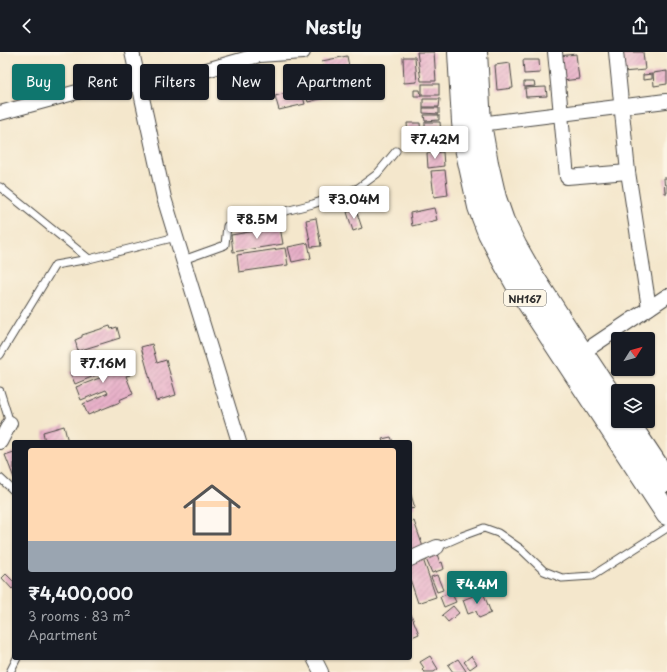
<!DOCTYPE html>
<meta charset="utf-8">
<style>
body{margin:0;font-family:"Playpen Sans",sans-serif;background:#242831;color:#f1f3f6;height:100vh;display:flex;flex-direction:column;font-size:15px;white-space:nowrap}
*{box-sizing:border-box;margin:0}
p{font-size:13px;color:#9ea1a6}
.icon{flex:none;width:22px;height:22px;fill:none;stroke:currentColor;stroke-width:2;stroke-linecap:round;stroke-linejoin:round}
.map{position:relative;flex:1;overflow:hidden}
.side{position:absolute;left:12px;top:388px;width:400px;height:220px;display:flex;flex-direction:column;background:#171b24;border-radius:4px;box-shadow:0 1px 3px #0004}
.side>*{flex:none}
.guide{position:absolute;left:12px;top:12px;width:400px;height:36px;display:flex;gap:8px}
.needle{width:26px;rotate:53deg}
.controls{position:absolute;left:611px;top:280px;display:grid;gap:8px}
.controls a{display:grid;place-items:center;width:44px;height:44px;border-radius:4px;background:#171b24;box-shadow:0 1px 3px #0004;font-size:20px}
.price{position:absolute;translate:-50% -34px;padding:0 9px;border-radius:4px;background:#fff;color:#222;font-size:13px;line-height:26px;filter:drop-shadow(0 1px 2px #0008)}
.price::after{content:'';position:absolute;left:50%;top:24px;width:12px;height:9px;margin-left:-6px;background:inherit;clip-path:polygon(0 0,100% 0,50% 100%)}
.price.on{background:#0f766e;color:#fff}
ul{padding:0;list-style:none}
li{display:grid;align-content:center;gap:8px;height:212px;padding:0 16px}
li+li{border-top:1px solid #363941}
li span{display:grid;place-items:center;height:124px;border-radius:4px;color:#555}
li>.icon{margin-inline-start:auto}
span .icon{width:72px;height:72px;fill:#fffc;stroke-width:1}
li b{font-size:17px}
.chip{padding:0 14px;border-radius:4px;background:#171b24;box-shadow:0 1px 3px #0004;font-size:14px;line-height:36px}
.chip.on{background:#0f766e;color:#fff}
header{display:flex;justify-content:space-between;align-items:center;height:52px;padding:0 16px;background:#171b24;font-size:18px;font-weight:700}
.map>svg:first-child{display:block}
</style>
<header><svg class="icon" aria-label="back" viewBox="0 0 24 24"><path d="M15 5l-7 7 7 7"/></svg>Nestly<svg class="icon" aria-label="share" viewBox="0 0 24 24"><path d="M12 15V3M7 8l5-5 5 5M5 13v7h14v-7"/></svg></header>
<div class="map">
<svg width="667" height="620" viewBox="0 0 667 620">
<defs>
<pattern id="building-hatch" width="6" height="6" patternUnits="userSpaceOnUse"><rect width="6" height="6" fill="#e8b0c9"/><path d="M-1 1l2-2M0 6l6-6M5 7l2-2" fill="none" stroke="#bc8fa3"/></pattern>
</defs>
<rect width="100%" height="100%" fill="#fcf5e5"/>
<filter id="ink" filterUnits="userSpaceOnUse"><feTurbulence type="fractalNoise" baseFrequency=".025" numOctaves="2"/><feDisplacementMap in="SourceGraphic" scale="8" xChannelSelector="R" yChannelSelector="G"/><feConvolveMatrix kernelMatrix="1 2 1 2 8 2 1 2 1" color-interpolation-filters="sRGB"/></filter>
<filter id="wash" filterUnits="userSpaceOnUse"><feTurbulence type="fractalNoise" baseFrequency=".012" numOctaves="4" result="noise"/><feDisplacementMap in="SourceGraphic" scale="16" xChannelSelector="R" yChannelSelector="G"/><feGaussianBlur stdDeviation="0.9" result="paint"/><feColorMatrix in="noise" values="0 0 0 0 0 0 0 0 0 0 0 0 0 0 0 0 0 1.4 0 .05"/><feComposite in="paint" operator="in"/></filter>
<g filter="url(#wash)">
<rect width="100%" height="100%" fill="#f4e7cc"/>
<g id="blocks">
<g fill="url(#building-hatch)">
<polygon points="417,0 434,0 436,29 421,29"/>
<polygon points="621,0 643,0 645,18 623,20"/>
<polygon points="576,2 579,27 562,29 559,4"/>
<polygon points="347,4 350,20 342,22 345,35 327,38 322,9"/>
<polygon points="403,5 415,5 417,30 404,31"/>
<polygon points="523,8 539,8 540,21 524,22"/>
<polygon points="510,11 513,36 497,38 495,13"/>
<polygon points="667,19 667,32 654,34 653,21"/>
<polygon points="652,22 652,27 643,28 643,23"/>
<polygon points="524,30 534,30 535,34 524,35"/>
<polygon points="319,31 324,46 308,50 304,36"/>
<rect x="422" y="32" width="17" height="11"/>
<polygon points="546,35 547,44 526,45 525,36"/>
<polygon points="301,37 305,52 279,58 275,44"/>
<polygon points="414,38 420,38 421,44 414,44"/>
<polygon points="423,47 440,47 439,55 423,55"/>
<polygon points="423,56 439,56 439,62 423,61"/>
<polygon points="424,63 439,63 439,68 425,69"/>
<polygon points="425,70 440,70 441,82 425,83"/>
<polygon points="407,71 420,71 421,83 408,84"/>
<polygon points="442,84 442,95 426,96 425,85"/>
<polygon points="443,100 444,114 428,116 427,101"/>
<polygon points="445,118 448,143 434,145 431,119"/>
<polygon points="664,126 667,126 667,141 665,141"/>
<polygon points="434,156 437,168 412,174 410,161"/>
<polygon points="356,158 362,176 353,179 347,160"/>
<polygon points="316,166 321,194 311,195 306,168"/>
<polygon points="280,175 283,192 233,200 231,183"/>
<polygon points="308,191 311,206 292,210 288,195"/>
<polygon points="285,196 288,213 239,220 237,203"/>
<polygon points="110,274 111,277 117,275 120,286 78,299 75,288 82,285 82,283"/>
<polygon points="152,292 157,311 166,308 176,343 156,349 141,295"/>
<polygon points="119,305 122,314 126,312 130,323 126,324 133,342 119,348 120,350 88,363 83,352 108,341 106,338 81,348 76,335 102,325 101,321 75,332 70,320 104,307 106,311"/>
<polygon points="64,374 68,390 45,390 43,380"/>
<polygon points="391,385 393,390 383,390 382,387"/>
<polygon points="14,400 14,426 5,403"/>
<polygon points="410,440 415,456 410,457"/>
<polygon points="414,469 424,498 411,502 410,499 410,471"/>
<polygon points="437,502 440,511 442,510 444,517 432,521 426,507"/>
<polygon points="423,507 436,545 418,551 410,527 410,511"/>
<polygon points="6,522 14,530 14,535 12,537 2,526"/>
<polygon points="437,523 443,538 437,540 431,525"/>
<polygon points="451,540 456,550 444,555 440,545"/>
<polygon points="483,540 491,561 479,566 476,559 468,562 463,548"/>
<polygon points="453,554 459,561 448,570 442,563"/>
<polygon points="410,560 419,582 410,586"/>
<polygon points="430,604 438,617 434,620 424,620 422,618 424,616 420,610"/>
<polygon points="471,604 477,612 470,617 464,610"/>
<polygon points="458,607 466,619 465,620 453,620 448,613"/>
</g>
</g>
</g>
<g filter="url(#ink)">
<use href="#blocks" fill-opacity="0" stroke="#494743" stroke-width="1"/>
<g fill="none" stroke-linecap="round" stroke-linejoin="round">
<g stroke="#494743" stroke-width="9">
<g id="lane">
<polyline points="0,135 89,207 176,185"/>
<polyline points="183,208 225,193 227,174 313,152 358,136 377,122 396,99"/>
<polyline points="0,303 55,213 89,207"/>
<polyline points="0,339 10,371"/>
<polyline points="0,426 14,439"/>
<polyline points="437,495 462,484 484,476 498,481 521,497 544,519 562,526 592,524 667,476"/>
<polyline points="10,620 17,606"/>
</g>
</g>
<g stroke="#494743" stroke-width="16">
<g id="street">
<polyline points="132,0 164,146 239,390"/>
<polyline points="555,0 567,125 628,120"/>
<polyline points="616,0 628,120 649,256"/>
<polyline points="0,61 125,27 140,37 259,3 303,0"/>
<polyline points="480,72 666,49"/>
<polyline points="582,301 667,244"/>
<polyline points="0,390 10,371"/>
<polyline points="410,507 437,495"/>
<polyline points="314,606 321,620"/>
</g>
</g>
<g stroke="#494743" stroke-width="24">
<g id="highway">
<polyline points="459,0 463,70 466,96 479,155 489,181 503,208 520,238 667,462"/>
<polyline points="476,0 480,72 487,111 495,146 503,169 516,195 533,225 582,301 618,355"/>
<polyline points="627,369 667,429"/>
</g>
</g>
<use href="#lane" stroke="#fff" stroke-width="7"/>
<use href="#street" stroke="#fff" stroke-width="14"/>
<use href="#highway" stroke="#fff" stroke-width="22"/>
</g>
</g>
<g text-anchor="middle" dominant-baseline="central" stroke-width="4" stroke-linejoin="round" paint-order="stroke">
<rect fill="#fcf5e5" stroke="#6a6863" stroke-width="1" x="504" y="238" width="42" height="16" rx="3"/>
<g font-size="10" font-weight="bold" fill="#2b2b2b">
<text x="525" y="246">NH167</text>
</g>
</g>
</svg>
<div class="controls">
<a><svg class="needle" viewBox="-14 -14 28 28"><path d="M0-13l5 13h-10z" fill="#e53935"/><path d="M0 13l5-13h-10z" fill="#9ea1a6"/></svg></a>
<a><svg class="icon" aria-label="layers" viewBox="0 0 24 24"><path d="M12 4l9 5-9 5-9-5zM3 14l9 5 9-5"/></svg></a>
</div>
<b class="price" style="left:435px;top:108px">₹7.42M</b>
<b class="price" style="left:354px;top:168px">₹3.04M</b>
<b class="price" style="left:257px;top:188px">₹8.5M</b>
<b class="price" style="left:103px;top:332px">₹7.16M</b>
<b class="price on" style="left:477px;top:553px">₹4.4M</b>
<div class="guide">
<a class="chip on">Buy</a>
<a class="chip">Rent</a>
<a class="chip">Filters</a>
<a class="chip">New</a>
<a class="chip">Apartment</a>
</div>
<section class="side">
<ul>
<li><span style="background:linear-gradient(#ffd9b3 75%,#9aa5b1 0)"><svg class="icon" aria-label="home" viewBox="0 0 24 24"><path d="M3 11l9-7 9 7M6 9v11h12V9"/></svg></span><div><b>₹4,400,000</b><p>3 rooms · 83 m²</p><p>Apartment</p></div></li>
</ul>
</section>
</div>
